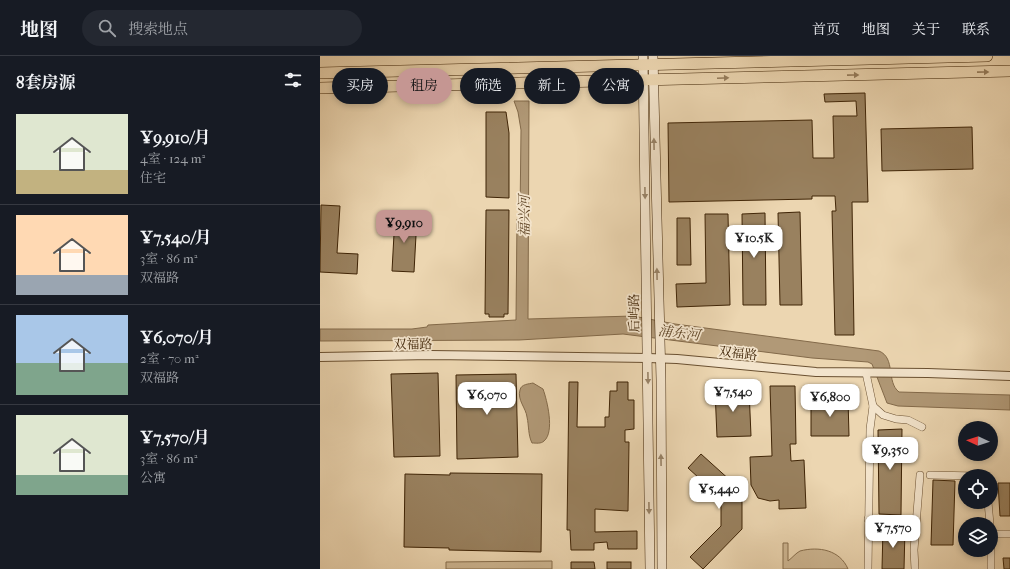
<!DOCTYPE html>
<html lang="zh">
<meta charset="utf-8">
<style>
body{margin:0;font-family:"IM FELL French Canon","Noto Serif SC",serif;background:#242831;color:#f1f3f6;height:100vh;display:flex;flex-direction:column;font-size:15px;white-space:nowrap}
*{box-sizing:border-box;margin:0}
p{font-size:13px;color:#9ea1a6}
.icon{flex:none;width:22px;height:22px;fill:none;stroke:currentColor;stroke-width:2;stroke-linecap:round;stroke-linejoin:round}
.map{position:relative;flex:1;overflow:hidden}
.sheet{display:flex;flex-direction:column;background:#171b24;width:320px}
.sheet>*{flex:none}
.hud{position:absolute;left:12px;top:12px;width:380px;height:36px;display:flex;gap:8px}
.needle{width:26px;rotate:273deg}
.buttons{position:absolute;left:638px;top:365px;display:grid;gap:8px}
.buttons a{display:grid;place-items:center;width:40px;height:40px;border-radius:50%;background:#171b24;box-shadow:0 2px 6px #0003;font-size:20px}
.price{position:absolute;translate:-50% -34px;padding:0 9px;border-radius:8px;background:#fff;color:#222;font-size:13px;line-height:26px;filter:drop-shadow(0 1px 2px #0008)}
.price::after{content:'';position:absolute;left:50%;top:24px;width:12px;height:9px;margin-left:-6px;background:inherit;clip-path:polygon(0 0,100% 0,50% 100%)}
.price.current{background:#c59692;color:#111}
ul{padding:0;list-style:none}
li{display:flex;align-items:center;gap:12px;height:100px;padding:0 16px}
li+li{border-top:1px solid #363941}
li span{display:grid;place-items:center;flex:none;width:112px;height:80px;border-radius:0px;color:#555}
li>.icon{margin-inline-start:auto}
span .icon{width:48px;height:48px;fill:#fffc;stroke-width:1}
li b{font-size:17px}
h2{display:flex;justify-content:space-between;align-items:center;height:48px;padding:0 16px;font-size:17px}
.pill{padding:0 14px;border-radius:18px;background:#171b24;box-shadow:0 2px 6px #0003;font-size:14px;line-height:36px}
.pill.current{background:#c59692;color:#111}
header{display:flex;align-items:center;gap:24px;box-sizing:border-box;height:56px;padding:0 20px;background:#171b24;border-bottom:1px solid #363941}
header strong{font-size:19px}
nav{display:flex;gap:22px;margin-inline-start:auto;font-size:14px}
.search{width:280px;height:36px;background:#242831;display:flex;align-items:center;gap:10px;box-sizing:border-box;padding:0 14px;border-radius:22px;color:#9ea1a6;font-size:15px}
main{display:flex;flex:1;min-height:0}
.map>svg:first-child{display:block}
</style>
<header>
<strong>地图</strong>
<div class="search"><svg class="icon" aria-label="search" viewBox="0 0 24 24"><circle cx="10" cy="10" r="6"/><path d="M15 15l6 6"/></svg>搜索地点</div>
<nav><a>首页</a><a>地图</a><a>关于</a><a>联系</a></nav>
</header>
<main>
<section class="sheet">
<h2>8套房源<svg class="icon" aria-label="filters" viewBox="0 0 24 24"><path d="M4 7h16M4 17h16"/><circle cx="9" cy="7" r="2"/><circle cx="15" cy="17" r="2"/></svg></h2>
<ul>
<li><span style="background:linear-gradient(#dfe7d0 70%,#c2b280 0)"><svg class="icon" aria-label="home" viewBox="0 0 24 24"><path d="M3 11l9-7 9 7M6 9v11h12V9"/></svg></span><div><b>¥9,910/月</b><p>4室 · 124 m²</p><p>住宅</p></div></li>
<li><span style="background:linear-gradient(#ffd9b3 75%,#9aa5b1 0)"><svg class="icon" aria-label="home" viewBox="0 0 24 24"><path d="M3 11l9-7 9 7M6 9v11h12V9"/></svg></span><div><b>¥7,540/月</b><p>3室 · 86 m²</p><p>双福路</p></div></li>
<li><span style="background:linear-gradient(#a9c7e8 60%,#7fa58c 0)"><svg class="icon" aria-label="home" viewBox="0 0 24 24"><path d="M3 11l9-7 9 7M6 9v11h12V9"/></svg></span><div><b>¥6,070/月</b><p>2室 · 70 m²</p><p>双福路</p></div></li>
<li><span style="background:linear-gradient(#dfe7d0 75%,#7fa58c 0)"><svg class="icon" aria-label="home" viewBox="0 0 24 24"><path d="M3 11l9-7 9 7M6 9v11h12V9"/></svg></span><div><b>¥7,570/月</b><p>3室 · 86 m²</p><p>公寓</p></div></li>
</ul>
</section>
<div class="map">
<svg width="690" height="513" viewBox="0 0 690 513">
<rect width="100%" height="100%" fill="#ecd6b1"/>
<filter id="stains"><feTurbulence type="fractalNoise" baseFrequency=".005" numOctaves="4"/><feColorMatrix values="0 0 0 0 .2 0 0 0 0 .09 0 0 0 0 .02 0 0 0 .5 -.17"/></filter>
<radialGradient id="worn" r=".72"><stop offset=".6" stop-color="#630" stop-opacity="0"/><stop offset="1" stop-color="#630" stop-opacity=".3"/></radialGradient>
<g fill="#cfb894" stroke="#876e4d">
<path d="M 463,487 L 468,487 L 468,505 C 472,502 476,497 480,495 C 499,490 520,494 528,513 L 463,513 Z"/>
<polygon points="232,505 232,513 126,513 126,506"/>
</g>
<g fill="#b19977" stroke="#836a4a">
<path d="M 194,45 L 209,45 L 208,263 L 313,260 L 355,268 L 559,295 C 576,302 566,326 579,336 L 690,339 L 690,354 L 578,350 L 567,347 L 552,308 L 548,306 L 492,302 L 303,278 L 199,284 L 0,285 L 0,273 L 92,273 L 107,271 L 108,269 L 196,264 L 197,163 L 200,161 L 201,74 L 198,56 Z"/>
<path d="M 213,327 L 223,333 C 227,344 235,376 224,385 C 221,388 216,387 212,387 C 208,379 209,370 207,361 C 206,352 197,344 200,334 C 201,328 209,328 213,327 Z"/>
</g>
<g fill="#99815f" stroke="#3f2406">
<polygon points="545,37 548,146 532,146 534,279 515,279 512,155 516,155 515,140 492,140 492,143 349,146 348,67 492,64 493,102 514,102 513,60 537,60 536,45 505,46 504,38"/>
<polygon points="166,56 186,56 189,77 189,142 166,141"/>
<polygon points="652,71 653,113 562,115 561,73"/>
<polygon points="1,149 20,150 17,197 38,198 37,218 0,216"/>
<polygon points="166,154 189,154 188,258 184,258 184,261 169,261 169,258 165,258"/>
<polygon points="480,156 482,249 460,249 458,157"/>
<polygon points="445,157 446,249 423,249 422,158"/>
<polygon points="385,158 408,158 410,249 357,251 356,228 386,227"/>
<polygon points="75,160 97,161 94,216 72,215"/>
<polygon points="357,162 370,162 371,209 357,209"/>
<polygon points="118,317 120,400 74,401 71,318"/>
<polygon points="196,318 198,401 137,403 136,319"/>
<polygon points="249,326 258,326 257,371 285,371 285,361 289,361 290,335 297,335 297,326 308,326 308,344 314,344 314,373 305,374 305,386 309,386 308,455 275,453 275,476 317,475 317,493 288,493 287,486 274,487 274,494 251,494 250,474 247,474"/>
<polygon points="450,330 475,330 476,388 470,388 471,405 484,404 486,452 459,453 459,444 450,445 438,442 431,429 430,401 452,400"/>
<polygon points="429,333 431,380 397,381 395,334"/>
<polygon points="528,343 529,380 491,380 491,344"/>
<polygon points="582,373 581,459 559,458 558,374"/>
<polygon points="381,398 422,435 422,473 383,513 370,501 401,470 401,442 368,412"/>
<polygon points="130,417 222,418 221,496 129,494 129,492 84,491 85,418 130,419"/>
<polygon points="613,424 635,425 633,489 611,489"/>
<polygon points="678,427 690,427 690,460 680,460"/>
<polygon points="563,472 585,473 584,513 562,513"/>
<polygon points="683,502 690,502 690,513 684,513"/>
<polygon points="251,506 274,506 275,513 251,513"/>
<rect x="287" y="506" width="24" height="7"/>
</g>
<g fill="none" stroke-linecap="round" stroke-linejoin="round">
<g stroke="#6a5031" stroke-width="8">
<g id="minor">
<polyline points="546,317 553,350 563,359 576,363 588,364 602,371"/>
<polyline points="610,419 657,420"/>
<polyline points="668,446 670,468"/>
<polyline points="548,463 596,464"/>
<polyline points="671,478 690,478"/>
<polyline points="671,494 671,513"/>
<polyline points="548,513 550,373 553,350"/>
<polyline points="595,513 594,494 600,419"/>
</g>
</g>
<g stroke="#6a5031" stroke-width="10">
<polyline id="tertiary" points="0,301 111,299 328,302 357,303 496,316 608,317 690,320"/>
</g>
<g stroke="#3f2406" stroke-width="10">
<g id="secondary">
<polyline points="323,0 330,513"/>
<polyline points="333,0 341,324 342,513"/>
</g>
</g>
<g stroke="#3f2406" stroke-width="12">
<g id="primary">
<polyline points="0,17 667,0"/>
<polyline points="0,32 690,15"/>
</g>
</g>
<use href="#minor" stroke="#f3e4cc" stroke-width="7"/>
<use href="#tertiary" stroke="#f3e4cc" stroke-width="8"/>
<use href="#secondary" stroke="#f3e4cc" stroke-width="9"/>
<use href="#primary" stroke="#ecd6b1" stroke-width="11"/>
</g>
<defs><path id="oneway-solid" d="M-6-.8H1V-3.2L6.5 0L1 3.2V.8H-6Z"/></defs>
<g fill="#967d5c">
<use href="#oneway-solid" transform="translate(663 16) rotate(-1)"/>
<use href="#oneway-solid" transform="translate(533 19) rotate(-1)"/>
<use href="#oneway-solid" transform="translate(403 22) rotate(-2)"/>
</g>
<g fill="#998469">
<use href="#oneway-solid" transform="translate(334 88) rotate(-91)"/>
<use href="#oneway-solid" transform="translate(325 137) rotate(89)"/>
<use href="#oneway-solid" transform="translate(337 218) rotate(-91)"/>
<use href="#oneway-solid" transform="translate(328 322) rotate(89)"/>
<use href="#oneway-solid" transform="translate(341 404) rotate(-91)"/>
<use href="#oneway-solid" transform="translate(329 452) rotate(89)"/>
</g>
<g text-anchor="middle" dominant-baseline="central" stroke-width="3.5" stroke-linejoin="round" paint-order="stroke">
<g font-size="13" fill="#3f2406" stroke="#f3e4cc">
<text transform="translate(314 257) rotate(-91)">后屿路</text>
<text transform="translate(93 288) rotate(-1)">双福路</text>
<text transform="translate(418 297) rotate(6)">双福路</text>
</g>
<g font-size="14" font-style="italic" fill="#614728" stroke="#f3e4cc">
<text transform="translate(204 160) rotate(-90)">福兴河</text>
<text transform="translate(359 277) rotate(7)">浦东河</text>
</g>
</g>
<rect width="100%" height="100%" filter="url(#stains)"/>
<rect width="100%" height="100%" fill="url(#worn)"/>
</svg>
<div class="buttons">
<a><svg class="needle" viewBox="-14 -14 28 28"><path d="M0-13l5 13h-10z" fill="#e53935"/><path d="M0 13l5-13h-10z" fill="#9ea1a6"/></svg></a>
<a><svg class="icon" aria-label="locate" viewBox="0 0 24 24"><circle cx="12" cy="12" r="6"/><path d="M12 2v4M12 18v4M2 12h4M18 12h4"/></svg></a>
<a><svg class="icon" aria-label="layers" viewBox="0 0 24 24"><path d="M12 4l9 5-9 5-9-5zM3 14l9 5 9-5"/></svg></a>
</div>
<b class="price current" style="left:84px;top:188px">¥9,910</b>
<b class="price" style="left:434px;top:203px">¥10.5K</b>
<b class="price" style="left:413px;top:357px">¥7,540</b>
<b class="price" style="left:167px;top:360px">¥6,070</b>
<b class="price" style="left:510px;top:362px">¥6,800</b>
<b class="price" style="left:570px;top:415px">¥9,350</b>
<b class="price" style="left:399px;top:454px">¥5,440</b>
<b class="price" style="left:573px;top:493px">¥7,570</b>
<div class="hud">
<a class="pill">买房</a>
<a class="pill current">租房</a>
<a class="pill">筛选</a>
<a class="pill">新上</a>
<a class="pill">公寓</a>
</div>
</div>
</main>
